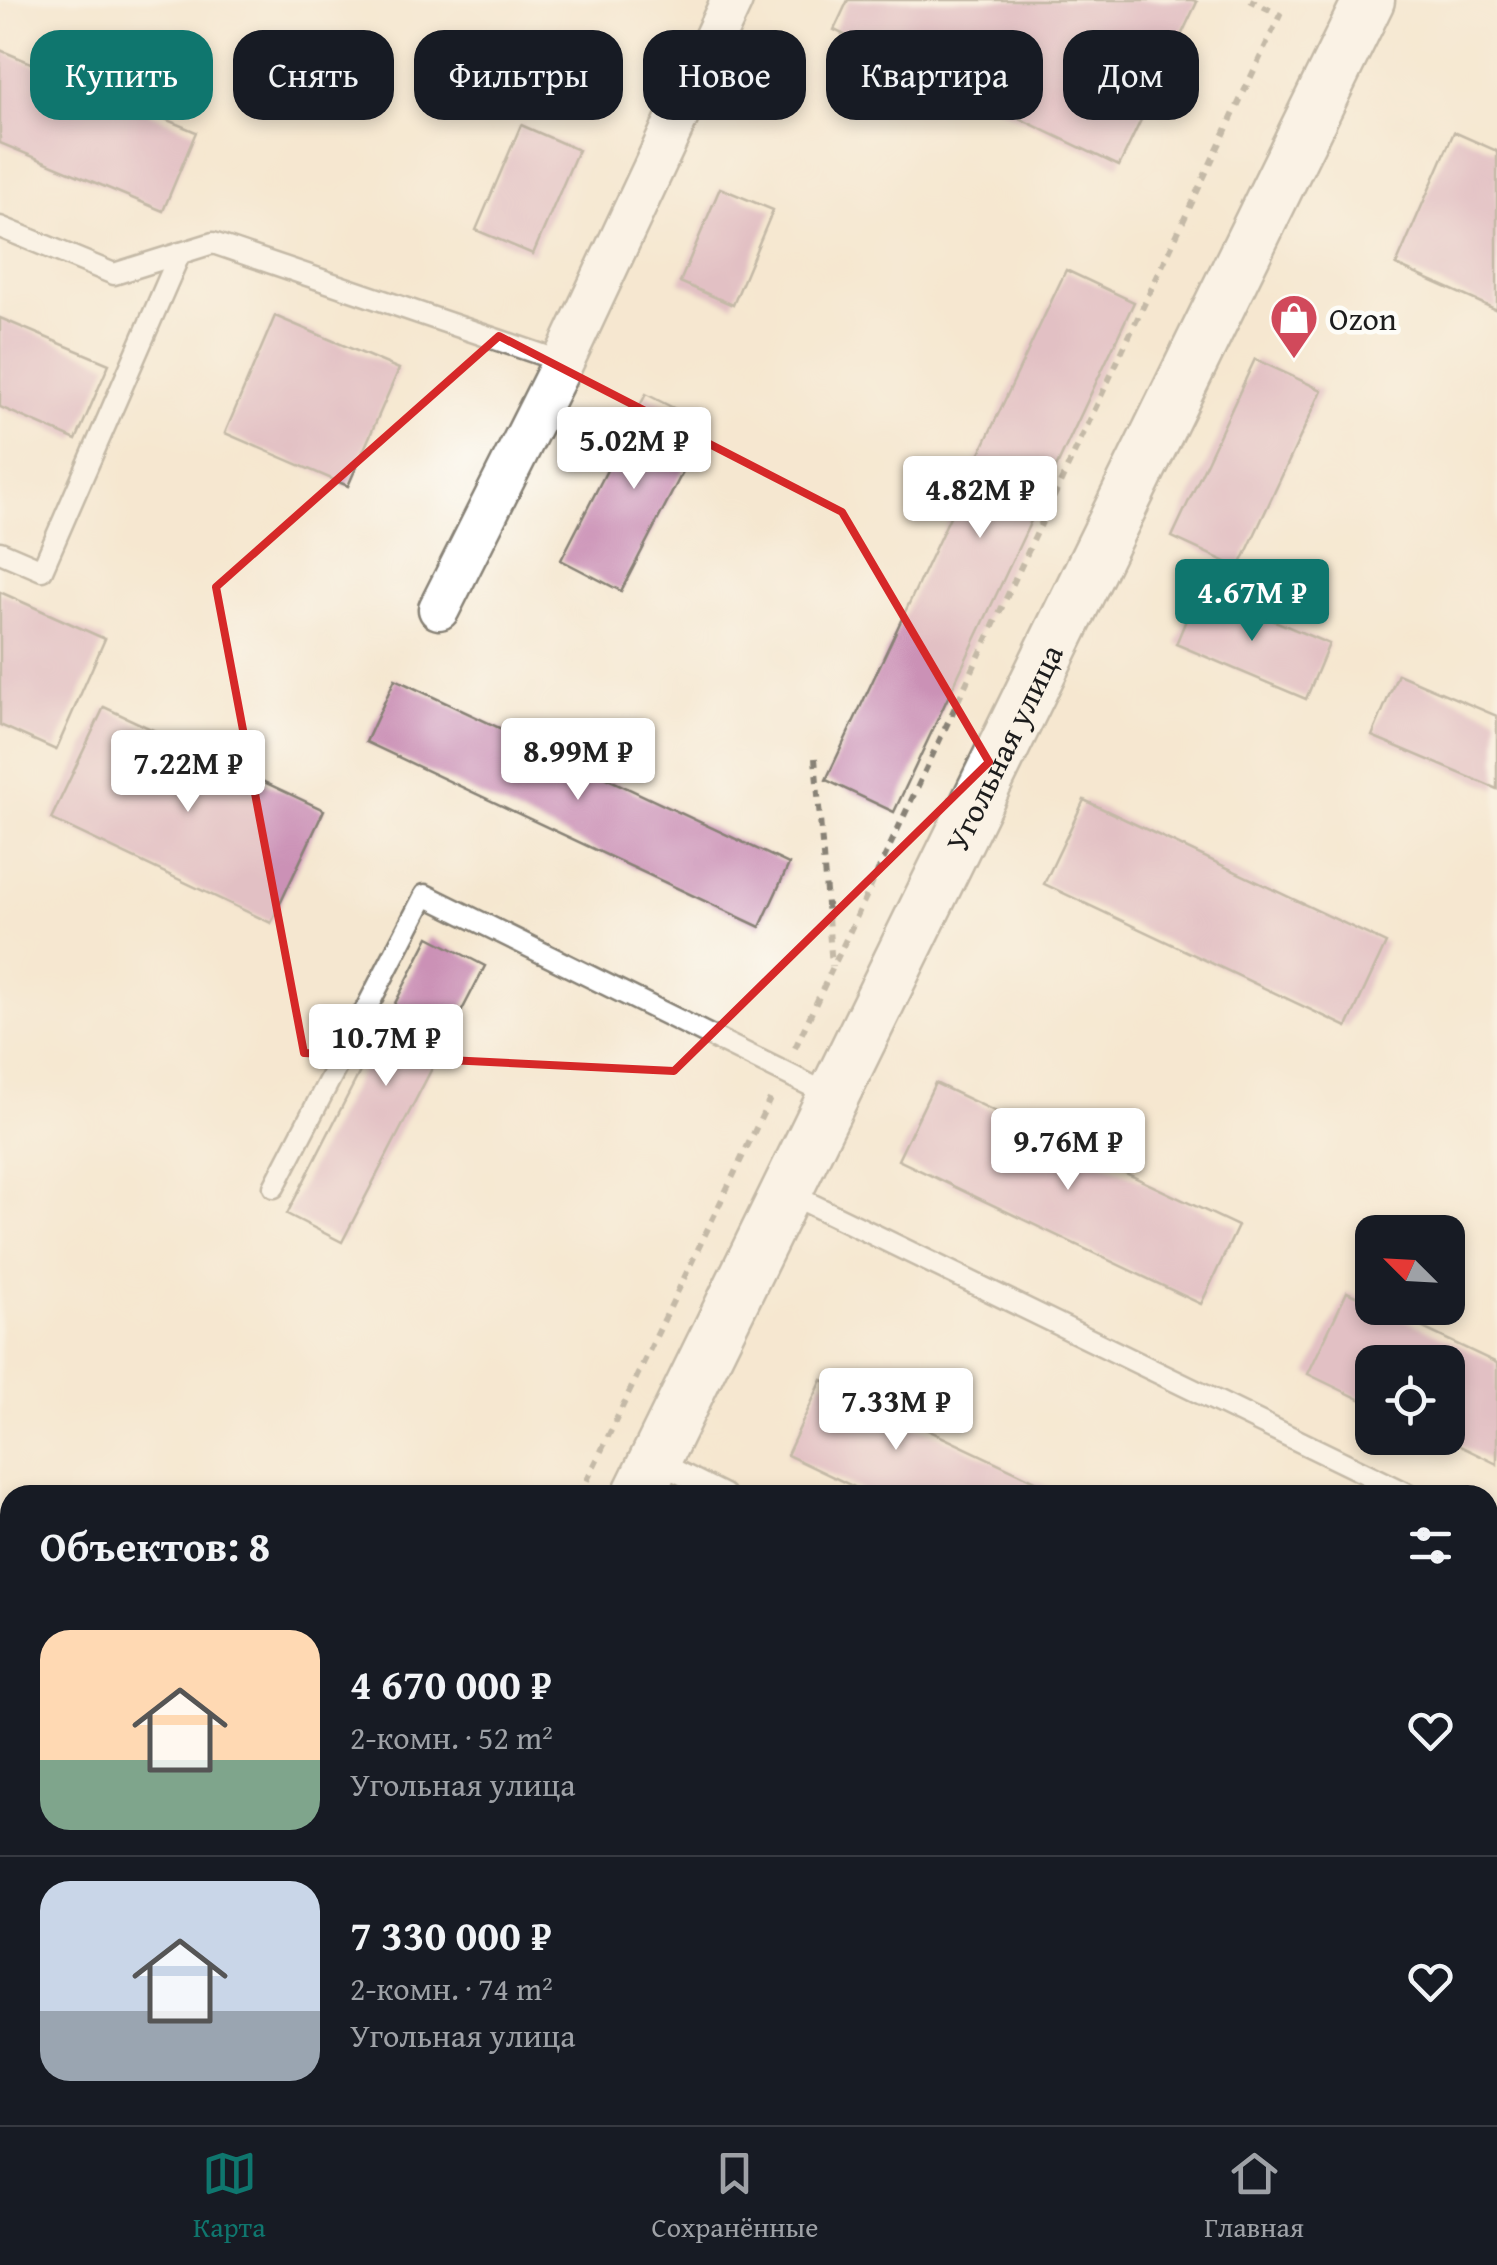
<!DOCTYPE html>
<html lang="ru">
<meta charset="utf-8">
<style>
body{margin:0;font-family:"Gentium Book Plus",serif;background:#242831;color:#f1f3f6;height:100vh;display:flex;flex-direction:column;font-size:38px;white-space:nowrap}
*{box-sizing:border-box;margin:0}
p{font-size:32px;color:#9ea1a6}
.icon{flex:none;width:55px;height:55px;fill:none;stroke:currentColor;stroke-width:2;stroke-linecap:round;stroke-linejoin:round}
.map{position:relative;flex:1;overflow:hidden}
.sheet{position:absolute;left:0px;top:1485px;width:1498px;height:640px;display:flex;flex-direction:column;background:#171b24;border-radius:30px 30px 0 0;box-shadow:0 5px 15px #0003}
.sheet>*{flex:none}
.banner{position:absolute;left:30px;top:30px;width:1438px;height:90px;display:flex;gap:20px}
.needle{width:65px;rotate:294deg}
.fabs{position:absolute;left:1355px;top:1215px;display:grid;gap:20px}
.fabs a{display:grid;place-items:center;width:110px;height:110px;border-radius:20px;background:#171b24;box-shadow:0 5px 15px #0003;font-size:50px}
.price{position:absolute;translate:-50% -85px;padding:0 22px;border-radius:10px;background:#fff;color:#222;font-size:32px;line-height:65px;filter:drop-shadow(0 2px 5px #0008)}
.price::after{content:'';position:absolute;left:50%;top:60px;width:30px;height:22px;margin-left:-15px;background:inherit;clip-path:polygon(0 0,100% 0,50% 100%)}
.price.active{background:#0f766e;color:#fff}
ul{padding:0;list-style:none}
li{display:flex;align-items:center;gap:30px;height:250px;padding:0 40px}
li+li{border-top:2px solid #363941}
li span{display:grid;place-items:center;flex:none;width:280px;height:200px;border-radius:30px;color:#555}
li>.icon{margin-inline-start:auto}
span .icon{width:120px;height:120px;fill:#fffc;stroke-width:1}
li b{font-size:42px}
h2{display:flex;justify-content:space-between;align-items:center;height:120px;padding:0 40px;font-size:42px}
.pill{padding:0 35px;border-radius:30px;background:#171b24;box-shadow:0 5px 15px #0003;font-size:35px;line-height:90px}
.pill.active{background:#0f766e;color:#fff}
.dock{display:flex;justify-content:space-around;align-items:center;height:140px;border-top:2px solid #363941;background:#171b24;font-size:28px;color:#9ea1a6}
.dock a{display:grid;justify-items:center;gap:5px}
.dock .active{color:#0f766e}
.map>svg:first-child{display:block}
</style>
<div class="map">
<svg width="1497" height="2125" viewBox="0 0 1497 2125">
<rect width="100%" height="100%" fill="#fdfcf7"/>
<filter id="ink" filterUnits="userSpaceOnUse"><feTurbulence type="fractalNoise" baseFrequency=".01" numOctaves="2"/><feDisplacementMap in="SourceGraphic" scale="20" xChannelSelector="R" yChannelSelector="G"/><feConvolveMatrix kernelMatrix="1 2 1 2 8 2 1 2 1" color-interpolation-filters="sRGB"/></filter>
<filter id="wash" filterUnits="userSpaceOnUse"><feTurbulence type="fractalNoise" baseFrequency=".0048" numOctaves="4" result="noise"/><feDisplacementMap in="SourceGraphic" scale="40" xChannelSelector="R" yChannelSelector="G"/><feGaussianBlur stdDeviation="2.25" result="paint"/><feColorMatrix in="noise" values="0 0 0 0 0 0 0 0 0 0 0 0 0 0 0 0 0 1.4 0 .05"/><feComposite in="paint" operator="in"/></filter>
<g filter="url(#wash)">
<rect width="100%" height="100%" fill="#f5e7d0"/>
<g id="blocks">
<g fill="#cb91b6">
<polygon points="848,0 1193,0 1197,2 1119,166 834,30"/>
<polygon points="0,50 196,132 163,211 0,143"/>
<polygon points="521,125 578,150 533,254 476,230"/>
<polygon points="1454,132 1497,151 1497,310 1396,265"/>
<polygon points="720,188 773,210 733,305 680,282"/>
<polygon points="1066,270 1134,302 894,812 826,780"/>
<polygon points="275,316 399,369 348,486 225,433"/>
<polygon points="0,318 109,364 76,440 0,407"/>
<polygon points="1255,359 1322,390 1239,568 1172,537"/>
<polygon points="646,394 707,425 621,591 561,560"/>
<polygon points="1199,589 1329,644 1306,699 1176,644"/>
<polygon points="0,592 105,639 56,750 0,725"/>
<polygon points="1398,674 1497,716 1497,789 1372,736"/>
<polygon points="395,679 789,864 760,927 366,742"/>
<polygon points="104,707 324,810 271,923 51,819"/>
<polygon points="1084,800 1386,943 1347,1027 1044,884"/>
<polygon points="429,937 485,966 342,1242 287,1214"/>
<polygon points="935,1083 1238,1226 1201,1304 898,1160"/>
<polygon points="1347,1292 1497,1363 1497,1464 1448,1440 1448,1362 1372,1362 1372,1405 1308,1374"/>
<polygon points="822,1380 1065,1495 871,1495 787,1455"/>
<polygon points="1488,1710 1497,1714 1497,1803 1488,1798"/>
<polygon points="0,2105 10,2110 10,2115 28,2119 25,2125 0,2125"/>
<polygon points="760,2115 815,2115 810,2125 782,2125"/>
</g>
</g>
</g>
<g filter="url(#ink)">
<use href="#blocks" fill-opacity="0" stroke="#888276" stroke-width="2.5"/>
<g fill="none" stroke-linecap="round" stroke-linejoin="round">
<g stroke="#888276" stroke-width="25">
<g id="service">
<polyline points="0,227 114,274 213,243 563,362"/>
<polyline points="0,552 42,570 180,253"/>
<polyline points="274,1187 425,895 830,1095"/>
<polyline points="786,1192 1410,1495"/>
<polyline points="656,1461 724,1495"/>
<polyline points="1488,1533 1497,1537"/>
<polyline points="1488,1880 1497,1884"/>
<polyline points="1164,2115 1187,2125"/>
</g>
</g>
<g stroke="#888276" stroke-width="45">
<g id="minor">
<polyline points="439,609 563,362 732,0"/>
<polyline points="0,1940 10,1944"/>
</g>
</g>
<g stroke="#888276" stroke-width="55">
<g id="tertiary">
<path id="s1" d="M 638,1495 L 1369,0"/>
<polyline points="339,2125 344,2115"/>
</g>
</g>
<g stroke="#888276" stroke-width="6" stroke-dasharray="8 8" stroke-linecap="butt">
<polyline points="815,758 832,966"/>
<polyline points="795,1048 1280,15 1250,0"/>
<polyline points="580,1495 770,1099"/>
<polyline points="0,2037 10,2042"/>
<polyline points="202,2115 212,2125"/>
<polyline points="248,2125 253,2115"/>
</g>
<use href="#service" stroke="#fff" stroke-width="20"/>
<use href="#minor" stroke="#fff" stroke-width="40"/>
<use href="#tertiary" stroke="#fff" stroke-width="50"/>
</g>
</g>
<path d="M0 0H1497V2125H0ZM 499,336 L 842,512 L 989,762 L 674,1071 L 304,1053 L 216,587 Z" fill="#f5e7d0" fill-opacity=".55" fill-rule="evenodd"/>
<path fill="none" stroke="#d62828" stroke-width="8" stroke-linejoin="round" d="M 499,336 L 842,512 L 989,762 L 674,1071 L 304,1053 L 216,587 Z"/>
<defs>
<g id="shop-pin" transform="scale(2.5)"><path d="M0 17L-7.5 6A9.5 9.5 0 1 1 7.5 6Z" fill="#d1495b" stroke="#fdfcf7"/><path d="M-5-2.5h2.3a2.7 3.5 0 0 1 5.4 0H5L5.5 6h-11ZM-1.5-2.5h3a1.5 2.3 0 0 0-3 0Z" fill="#fff"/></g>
</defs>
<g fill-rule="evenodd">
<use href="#shop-pin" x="1294" y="318"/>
</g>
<g text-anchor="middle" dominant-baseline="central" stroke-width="9" stroke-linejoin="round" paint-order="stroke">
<g font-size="32" fill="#1c1c1c" stroke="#fdfcf7" text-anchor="start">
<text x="1329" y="318">Ozon</text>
</g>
<g font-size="32" fill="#1c1c1c" stroke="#fdfcf7">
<text stroke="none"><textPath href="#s1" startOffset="832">Угольная улица</textPath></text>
</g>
</g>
</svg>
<div class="fabs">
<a><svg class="needle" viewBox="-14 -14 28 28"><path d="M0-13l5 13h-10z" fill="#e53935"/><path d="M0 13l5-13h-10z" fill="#9ea1a6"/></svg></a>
<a><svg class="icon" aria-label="locate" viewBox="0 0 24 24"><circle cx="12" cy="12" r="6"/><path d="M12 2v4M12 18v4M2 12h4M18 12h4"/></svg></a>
</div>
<b class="price" style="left:634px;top:492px">5.02M ₽</b>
<b class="price" style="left:980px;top:541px">4.82M ₽</b>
<b class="price active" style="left:1252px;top:644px">4.67M ₽</b>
<b class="price" style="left:578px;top:803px">8.99M ₽</b>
<b class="price" style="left:188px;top:815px">7.22M ₽</b>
<b class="price" style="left:386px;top:1089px">10.7M ₽</b>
<b class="price" style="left:1068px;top:1193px">9.76M ₽</b>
<b class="price" style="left:896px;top:1453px">7.33M ₽</b>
<div class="banner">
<a class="pill active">Купить</a>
<a class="pill">Снять</a>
<a class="pill">Фильтры</a>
<a class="pill">Новое</a>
<a class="pill">Квартира</a>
<a class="pill">Дом</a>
</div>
<section class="sheet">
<h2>Объектов: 8<svg class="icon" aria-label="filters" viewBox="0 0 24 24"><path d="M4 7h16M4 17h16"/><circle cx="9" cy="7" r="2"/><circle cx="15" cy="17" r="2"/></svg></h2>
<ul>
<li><span style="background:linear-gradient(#ffd9b3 65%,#7fa58c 0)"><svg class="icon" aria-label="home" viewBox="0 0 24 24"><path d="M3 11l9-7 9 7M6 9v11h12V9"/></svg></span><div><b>4 670 000 ₽</b><p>2-комн. · 52 m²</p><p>Угольная улица</p></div><svg class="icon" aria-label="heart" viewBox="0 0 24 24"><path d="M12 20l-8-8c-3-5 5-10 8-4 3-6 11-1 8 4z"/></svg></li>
<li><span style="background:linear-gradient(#c9d6e8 65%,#9aa5b1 0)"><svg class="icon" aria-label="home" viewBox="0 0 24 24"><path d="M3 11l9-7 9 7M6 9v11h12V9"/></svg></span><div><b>7 330 000 ₽</b><p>2-комн. · 74 m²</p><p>Угольная улица</p></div><svg class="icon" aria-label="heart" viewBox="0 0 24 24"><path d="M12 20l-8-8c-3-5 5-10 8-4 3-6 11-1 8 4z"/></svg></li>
</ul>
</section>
</div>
<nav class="dock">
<a class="active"><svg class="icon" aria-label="map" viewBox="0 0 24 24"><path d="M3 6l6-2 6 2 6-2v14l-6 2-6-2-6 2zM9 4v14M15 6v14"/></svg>Карта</a>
<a><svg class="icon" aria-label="saved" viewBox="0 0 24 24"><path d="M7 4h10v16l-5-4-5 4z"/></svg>Сохранённые</a>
<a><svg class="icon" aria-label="home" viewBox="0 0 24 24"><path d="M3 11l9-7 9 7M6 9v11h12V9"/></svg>Главная</a>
</nav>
